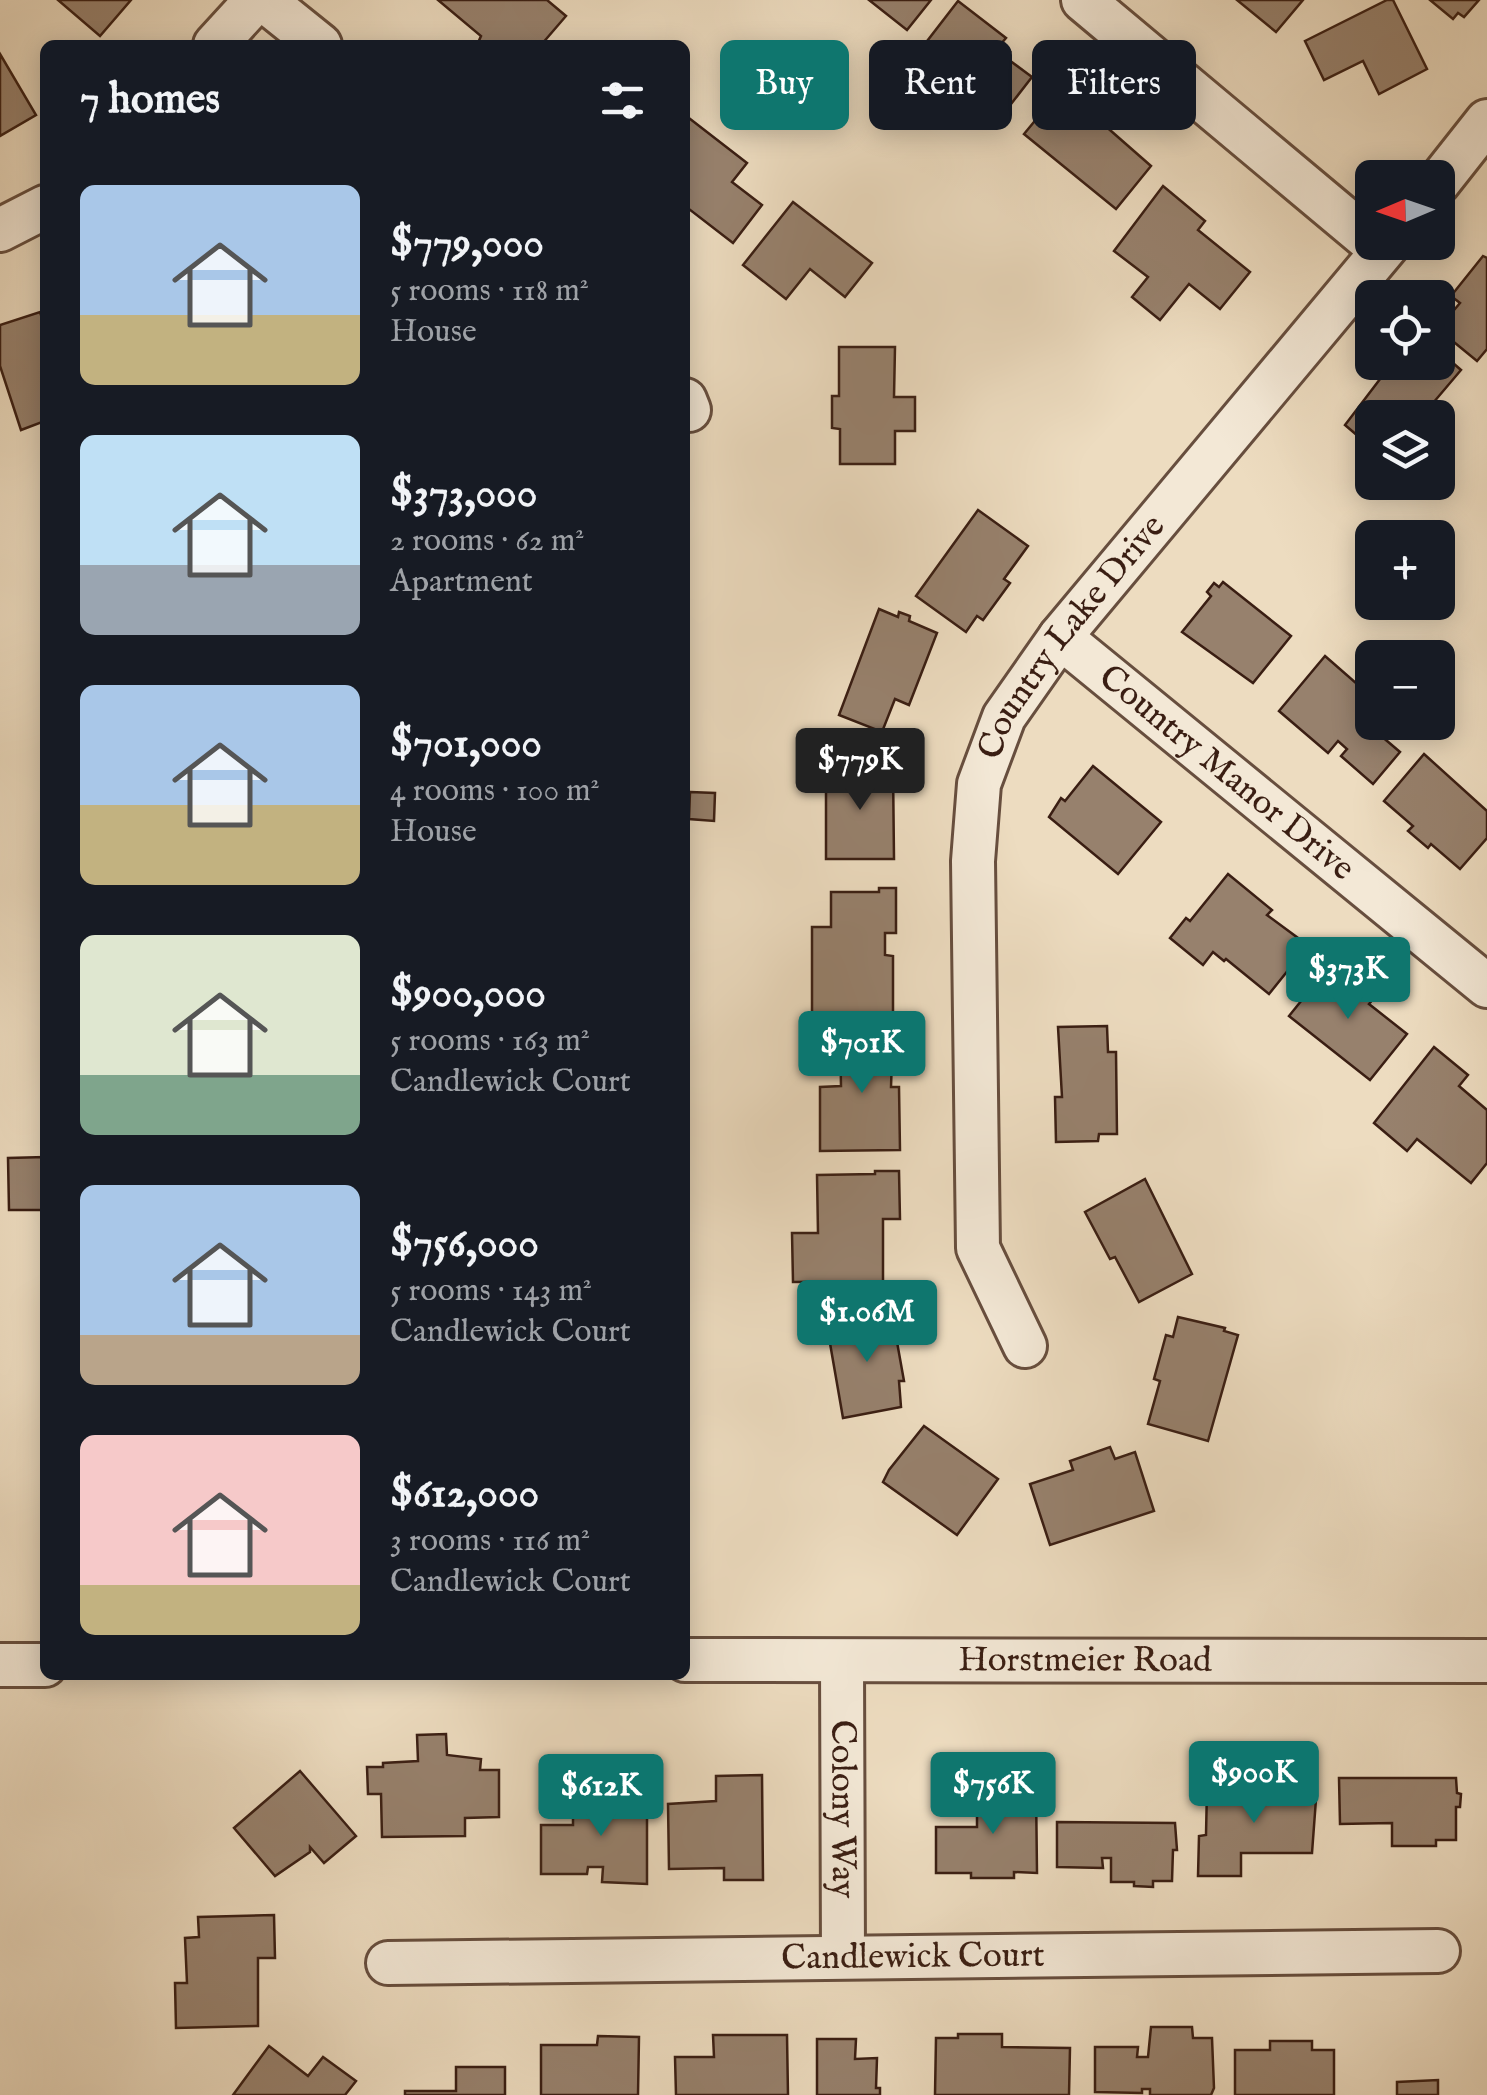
<!DOCTYPE html>
<meta charset="utf-8">
<style>
body{margin:0;font-family:"IM FELL English",serif;background:#242831;color:#f1f3f6;height:100vh;display:flex;flex-direction:column;font-size:38px;white-space:nowrap}
*{box-sizing:border-box;margin:0}
p{font-size:32px;color:#9ea1a6}
.icon{flex:none;width:55px;height:55px;fill:none;stroke:currentColor;stroke-width:2;stroke-linecap:round;stroke-linejoin:round}
.map{position:relative;flex:1;overflow:hidden}
.panel{position:absolute;left:40px;top:40px;width:650px;height:1640px;display:flex;flex-direction:column;background:#171b24;border-radius:15px;box-shadow:0 5px 25px #0003}
.panel>*{flex:none}
.hud{position:absolute;left:720px;top:40px;width:615px;height:90px;display:flex;gap:20px}
.needle{width:65px;rotate:268deg}
.controls{position:absolute;left:1355px;top:160px;display:grid;gap:20px}
.controls a{display:grid;place-items:center;width:100px;height:100px;border-radius:15px;background:#171b24;box-shadow:0 5px 25px #0003;font-size:50px}
.price{position:absolute;translate:-50% -85px;padding:0 22px;border-radius:10px;background:#0f766e;color:#fff;font-size:32px;line-height:65px;filter:drop-shadow(0 2px 5px #0008)}
.price::after{content:'';position:absolute;left:50%;top:60px;width:30px;height:22px;margin-left:-15px;background:inherit;clip-path:polygon(0 0,100% 0,50% 100%)}
.price.current{background:#222;color:#fff}
ul{padding:0;list-style:none}
li{display:flex;align-items:center;gap:30px;height:250px;padding:0 40px}
li span{display:grid;place-items:center;flex:none;width:280px;height:200px;border-radius:15px;color:#555}
li>.icon{margin-inline-start:auto}
span .icon{width:120px;height:120px;fill:#fffc;stroke-width:1}
li b{font-size:42px}
h2{display:flex;justify-content:space-between;align-items:center;height:120px;padding:0 40px;font-size:42px}
.tag{padding:0 35px;border-radius:15px;background:#171b24;box-shadow:0 5px 25px #0003;font-size:35px;line-height:90px}
.tag.current{background:#0f766e;color:#fff}
.map>svg:first-child{display:block}
</style>
<div class="map">
<svg width="1487" height="2095" viewBox="0 0 1487 2095">
<rect width="100%" height="100%" fill="#eddcc0"/>
<filter id="stains"><feTurbulence type="fractalNoise" baseFrequency=".002" numOctaves="4"/><feColorMatrix values="0 0 0 0 .2 0 0 0 0 .09 0 0 0 0 .02 0 0 0 .5 -.17"/></filter>
<radialGradient id="worn" r=".72"><stop offset=".6" stop-color="#630" stop-opacity="0"/><stop offset="1" stop-color="#630" stop-opacity=".3"/></radialGradient>
<g fill="#97816d" stroke="#3a1e13" stroke-width="2.5">
<polygon points="58,0 131,0 100,36"/>
<polygon points="438,0 547,0 566,16 541,45 477,45 481,36"/>
<polygon points="869,0 931,0 907,30"/>
<polygon points="1237,0 1303,0 1276,32"/>
<polygon points="1387,0 1393,0 1427,69 1379,94 1363,61 1324,80 1305,41"/>
<polygon points="1430,0 1479,0 1464,17 1458,13 1453,19"/>
<polygon points="958,1 1006,38 1000,45 1010,52 1005,57 1032,77 1001,117 950,78 941,90 904,62 919,42 924,45"/>
<polygon points="0,54 36,115 0,136"/>
<polygon points="1062,88 1151,166 1116,209 1024,134"/>
<polygon points="685,115 747,163 732,182 762,205 733,243 685,206"/>
<polygon points="1163,186 1205,221 1198,230 1250,272 1220,309 1189,284 1160,320 1132,297 1148,277 1114,251"/>
<polygon points="793,202 872,263 845,297 810,269 786,299 743,265"/>
<polygon points="1483,256 1487,258 1487,349 1477,361 1438,329 1460,303 1451,296"/>
<polygon points="40,312 45,327 45,421 21,430 0,366 0,325"/>
<polygon points="839,347 895,347 894,397 915,397 915,431 895,431 895,464 840,464 840,429 832,428 832,396 839,396"/>
<polygon points="1438,350 1461,370 1433,403 1446,414 1438,425 1438,418 1372,418 1372,448 1345,425 1390,366 1393,368 1397,362 1438,362"/>
<polygon points="978,510 1028,546 1004,579 1010,583 983,620 977,616 966,632 916,596"/>
<polygon points="1223,582 1291,636 1253,683 1182,632 1211,596 1207,592 1214,583 1219,587"/>
<polygon points="879,609 898,617 899,612 910,616 909,621 937,633 909,705 895,699 882,732 839,715"/>
<polygon points="1325,656 1372,697 1372,722 1379,722 1373,729 1400,752 1373,784 1341,756 1347,749 1338,741 1328,753 1279,711"/>
<polygon points="1424,754 1487,811 1487,838 1460,869 1431,844 1428,848 1408,831 1413,826 1384,801"/>
<polygon points="1093,766 1161,822 1118,874 1049,817 1061,798 1065,801"/>
<polygon points="893,767 894,859 826,859 826,768"/>
<polygon points="690,792 715,793 714,821 689,819"/>
<polygon points="1228,874 1272,910 1267,915 1298,938 1296,940 1306,948 1269,994 1226,959 1224,961 1213,952 1203,965 1170,938 1186,918 1190,921"/>
<polygon points="879,888 896,888 896,933 885,933 885,955 893,956 893,1015 812,1014 812,927 831,927 831,892 879,892"/>
<polygon points="1331,964 1374,998 1369,1004 1407,1034 1370,1080 1289,1016"/>
<polygon points="1107,1026 1108,1052 1116,1052 1117,1134 1099,1134 1098,1141 1056,1142 1055,1097 1062,1097 1058,1027"/>
<polygon points="840,1029 893,1029 891,1087 899,1087 900,1150 820,1151 820,1087 841,1086"/>
<polygon points="1434,1047 1468,1075 1459,1086 1487,1110 1487,1163 1471,1183 1417,1139 1407,1151 1374,1123"/>
<polygon points="45,1157 45,1220 42,1220 42,1210 9,1210 8,1158"/>
<polygon points="875,1171 899,1171 900,1219 883,1219 883,1281 793,1282 792,1233 818,1233 817,1175 875,1174"/>
<polygon points="1145,1179 1192,1274 1139,1302 1115,1257 1110,1259 1085,1212"/>
<polygon points="892,1314 904,1381 899,1381 901,1407 843,1418 827,1326 848,1319 849,1322"/>
<polygon points="1178,1317 1225,1328 1224,1331 1238,1335 1208,1441 1148,1424 1160,1381 1154,1379 1166,1335 1173,1337"/>
<polygon points="924,1426 998,1479 957,1535 883,1482 889,1470"/>
<polygon points="1110,1447 1115,1459 1135,1452 1154,1511 1050,1545 1030,1484 1073,1470 1070,1461"/>
<polygon points="446,1734 447,1755 481,1759 480,1770 499,1770 499,1817 465,1818 465,1836 382,1837 381,1794 368,1794 367,1767 383,1767 383,1763 418,1761 417,1735"/>
<polygon points="300,1771 356,1836 324,1863 310,1847 310,1852 275,1876 234,1828"/>
<polygon points="762,1775 763,1880 724,1880 724,1868 669,1869 668,1804 716,1801 716,1776"/>
<polygon points="1339,1778 1456,1778 1457,1793 1461,1794 1460,1807 1456,1807 1456,1840 1436,1840 1436,1846 1392,1846 1392,1823 1340,1824"/>
<polygon points="1242,1785 1252,1785 1252,1789 1313,1788 1316,1799 1312,1853 1241,1853 1241,1876 1198,1876 1199,1836 1206,1835 1207,1788 1242,1788"/>
<polygon points="619,1788 647,1792 647,1884 602,1882 603,1867 588,1867 587,1874 541,1874 541,1825 573,1825 573,1801 603,1801 603,1793 619,1793"/>
<polygon points="1036,1788 1037,1873 1014,1872 1014,1878 971,1878 971,1873 936,1873 936,1827 977,1827 977,1789"/>
<polygon points="1057,1822 1175,1823 1177,1850 1173,1850 1172,1881 1153,1881 1153,1887 1134,1886 1134,1882 1111,1882 1111,1858 1102,1858 1103,1868 1057,1867"/>
<polygon points="274,1915 275,1958 258,1958 258,2026 176,2028 175,1983 187,1983 185,1938 199,1937 198,1917"/>
<polygon points="1151,2027 1192,2027 1193,2038 1212,2038 1214,2088 1211,2095 1150,2095 1150,2089 1142,2089 1142,2093 1095,2092 1095,2047 1138,2047 1137,2057 1148,2057"/>
<polygon points="958,2034 1002,2034 1002,2047 1070,2048 1069,2095 935,2095 936,2038 958,2038"/>
<polygon points="713,2035 787,2035 788,2095 676,2095 675,2057 714,2057"/>
<polygon points="598,2036 639,2037 638,2095 541,2095 541,2045 597,2045"/>
<polygon points="817,2039 856,2039 855,2059 877,2058 876,2088 880,2088 880,2095 817,2095"/>
<polygon points="1270,2041 1312,2041 1312,2050 1334,2050 1334,2095 1235,2095 1235,2050 1270,2050"/>
<polygon points="269,2046 308,2076 323,2057 356,2081 345,2095 233,2095"/>
<polygon points="456,2067 505,2067 505,2095 405,2095 405,2091 456,2091"/>
<polygon points="1438,2080 1438,2095 1397,2095 1397,2082"/>
</g>
<g fill="none" stroke-linecap="round" stroke-linejoin="round">
<g stroke="#674e3e" stroke-width="48">
<g id="street">
<polyline points="264,0 320,45"/>
<polyline points="1083,0 1372,242"/>
<polyline points="215,45 256,0"/>
<polyline points="1438,183 1487,121"/>
<polyline points="0,230 45,207"/>
<polyline points="685,400 689,410"/>
<path id="s1" d="M 1060,637 L 1487,986"/>
<path id="s2" d="M 1025,1346 L 978,1248 L 973,861 L 979,784 L 1004,717 L 1060,637 L 1390,242"/>
<path id="s3" d="M 685,1660 L 1487,1661"/>
<path id="s4" d="M 842,1661 L 843,1957"/>
<polyline points="0,1665 45,1665"/>
<path id="s5" d="M 388,1963 L 1438,1951"/>
</g>
</g>
<use href="#street" stroke="#f3e8d6" stroke-width="42"/>
</g>
<g text-anchor="middle" dominant-baseline="central" stroke-width="8" stroke-linejoin="round" paint-order="stroke">
<g font-size="35" fill="#3a1e13" stroke="#f3e8d6">
<text stroke="none"><textPath href="#s2" startOffset="748">Country Lake Drive</textPath></text>
<text stroke="none"><textPath href="#s1" startOffset="215">Country Manor Drive</textPath></text>
<text stroke="none"><textPath href="#s3" startOffset="400">Horstmeier Road</textPath></text>
<text stroke="none"><textPath href="#s4" startOffset="148">Colony Way</textPath></text>
<text stroke="none"><textPath href="#s5" startOffset="525">Candlewick Court</textPath></text>
</g>
</g>
<rect width="100%" height="100%" filter="url(#stains)"/>
<rect width="100%" height="100%" fill="url(#worn)"/>
</svg>
<div class="controls">
<a><svg class="needle" viewBox="-14 -14 28 28"><path d="M0-13l5 13h-10z" fill="#e53935"/><path d="M0 13l5-13h-10z" fill="#9ea1a6"/></svg></a>
<a><svg class="icon" aria-label="locate" viewBox="0 0 24 24"><circle cx="12" cy="12" r="6"/><path d="M12 2v4M12 18v4M2 12h4M18 12h4"/></svg></a>
<a><svg class="icon" aria-label="layers" viewBox="0 0 24 24"><path d="M12 4l9 5-9 5-9-5zM3 14l9 5 9-5"/></svg></a>
<a>+</a>
<a>−</a>
</div>
<b class="price current" style="left:860px;top:813px">$779K</b>
<b class="price" style="left:1348px;top:1022px">$373K</b>
<b class="price" style="left:862px;top:1096px">$701K</b>
<b class="price" style="left:867px;top:1365px">$1.06M</b>
<b class="price" style="left:1254px;top:1826px">$900K</b>
<b class="price" style="left:993px;top:1837px">$756K</b>
<b class="price" style="left:601px;top:1839px">$612K</b>
<div class="hud">
<a class="tag current">Buy</a>
<a class="tag">Rent</a>
<a class="tag">Filters</a>
</div>
<section class="panel">
<h2>7 homes<svg class="icon" aria-label="filters" viewBox="0 0 24 24"><path d="M4 7h16M4 17h16"/><circle cx="9" cy="7" r="2"/><circle cx="15" cy="17" r="2"/></svg></h2>
<ul>
<li><span style="background:linear-gradient(#a9c7e8 65%,#c2b280 0)"><svg class="icon" aria-label="home" viewBox="0 0 24 24"><path d="M3 11l9-7 9 7M6 9v11h12V9"/></svg></span><div><b>$779,000</b><p>5 rooms · 118 m²</p><p>House</p></div></li>
<li><span style="background:linear-gradient(#bfe0f5 65%,#9aa5b1 0)"><svg class="icon" aria-label="home" viewBox="0 0 24 24"><path d="M3 11l9-7 9 7M6 9v11h12V9"/></svg></span><div><b>$373,000</b><p>2 rooms · 62 m²</p><p>Apartment</p></div></li>
<li><span style="background:linear-gradient(#a9c7e8 60%,#c2b280 0)"><svg class="icon" aria-label="home" viewBox="0 0 24 24"><path d="M3 11l9-7 9 7M6 9v11h12V9"/></svg></span><div><b>$701,000</b><p>4 rooms · 100 m²</p><p>House</p></div></li>
<li><span style="background:linear-gradient(#dfe7d0 70%,#7fa58c 0)"><svg class="icon" aria-label="home" viewBox="0 0 24 24"><path d="M3 11l9-7 9 7M6 9v11h12V9"/></svg></span><div><b>$900,000</b><p>5 rooms · 163 m²</p><p>Candlewick Court</p></div></li>
<li><span style="background:linear-gradient(#a9c7e8 75%,#b9a48a 0)"><svg class="icon" aria-label="home" viewBox="0 0 24 24"><path d="M3 11l9-7 9 7M6 9v11h12V9"/></svg></span><div><b>$756,000</b><p>5 rooms · 143 m²</p><p>Candlewick Court</p></div></li>
<li><span style="background:linear-gradient(#f6c9c9 75%,#c2b280 0)"><svg class="icon" aria-label="home" viewBox="0 0 24 24"><path d="M3 11l9-7 9 7M6 9v11h12V9"/></svg></span><div><b>$612,000</b><p>3 rooms · 116 m²</p><p>Candlewick Court</p></div></li>
</ul>
</section>
</div>
